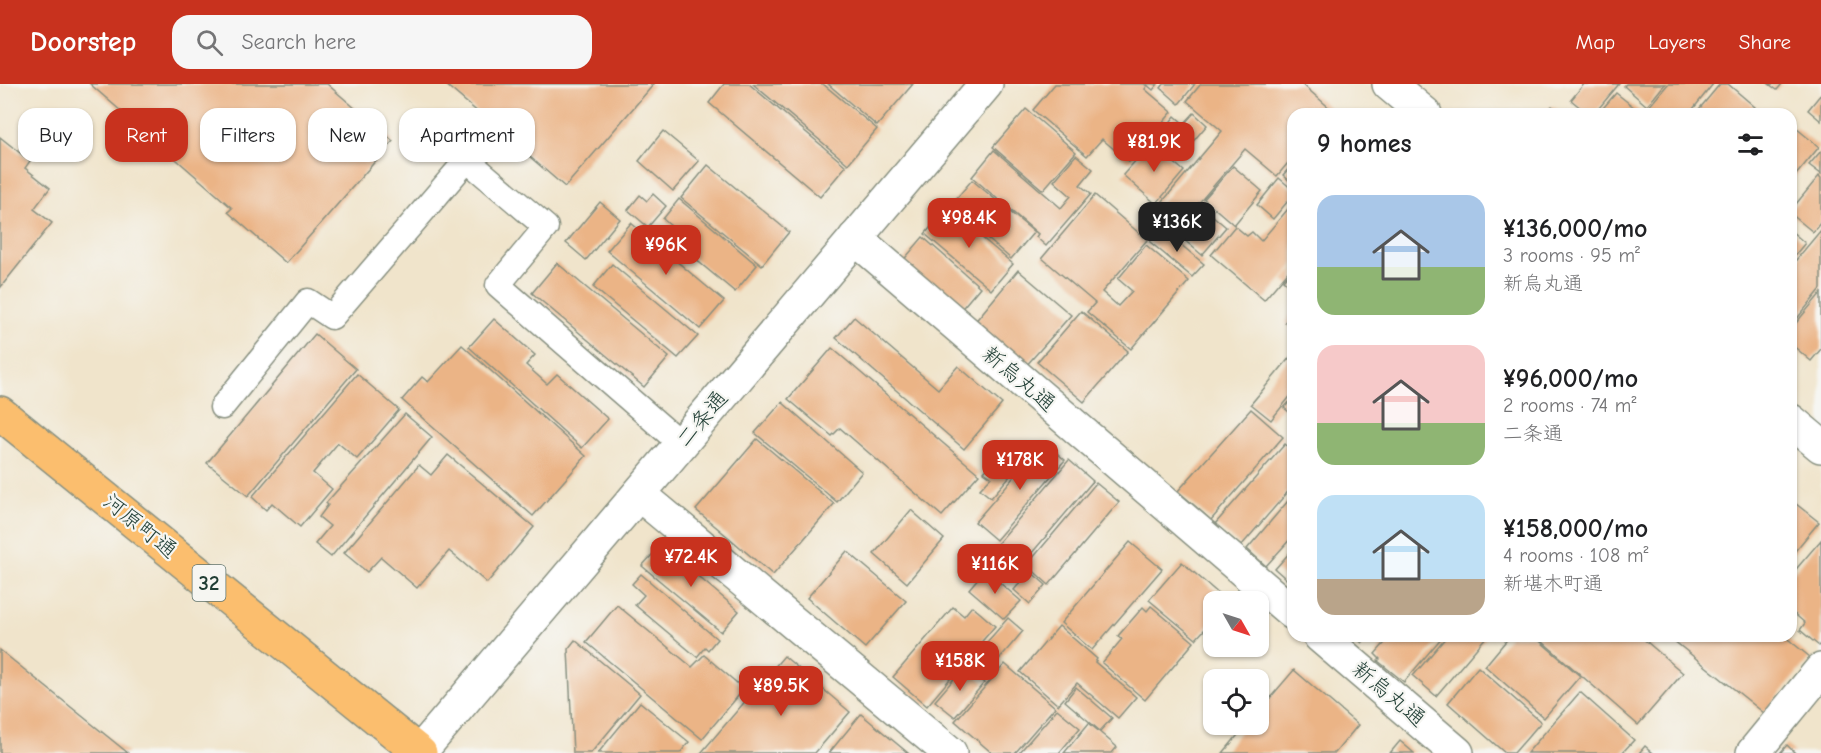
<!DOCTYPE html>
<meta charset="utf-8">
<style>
body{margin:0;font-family:"Comic Neue","Klee One",sans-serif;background:#f6f6f6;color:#202124;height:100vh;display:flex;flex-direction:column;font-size:22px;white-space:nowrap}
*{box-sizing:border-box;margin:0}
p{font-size:20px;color:#757577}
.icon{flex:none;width:33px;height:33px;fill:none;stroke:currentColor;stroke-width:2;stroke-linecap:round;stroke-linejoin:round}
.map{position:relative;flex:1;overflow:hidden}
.panel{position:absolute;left:1287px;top:24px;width:510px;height:534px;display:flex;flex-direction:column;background:#fff;border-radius:18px;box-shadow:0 2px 4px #0004}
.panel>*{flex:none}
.banner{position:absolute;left:18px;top:24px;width:570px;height:54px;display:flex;gap:12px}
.needle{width:39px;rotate:129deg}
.tools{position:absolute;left:1203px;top:507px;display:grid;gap:12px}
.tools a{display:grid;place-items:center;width:66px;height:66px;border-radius:12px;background:#fff;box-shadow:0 2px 4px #0004;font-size:30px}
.price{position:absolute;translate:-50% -51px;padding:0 14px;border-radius:12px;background:#c8321e;color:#fff;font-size:20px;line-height:39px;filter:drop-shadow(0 2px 3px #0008)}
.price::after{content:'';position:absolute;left:50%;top:36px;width:18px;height:14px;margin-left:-9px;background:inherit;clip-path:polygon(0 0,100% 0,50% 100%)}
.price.current{background:#222;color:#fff}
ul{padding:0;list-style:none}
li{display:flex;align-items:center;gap:18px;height:150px;padding:0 30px}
li span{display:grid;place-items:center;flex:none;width:168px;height:120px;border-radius:18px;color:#555}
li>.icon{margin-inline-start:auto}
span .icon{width:72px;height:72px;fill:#fffc;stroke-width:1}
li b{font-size:26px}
h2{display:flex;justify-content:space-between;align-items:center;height:72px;padding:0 30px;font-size:26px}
.pill{padding:0 21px;border-radius:18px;background:#fff;box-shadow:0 2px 4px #0004;font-size:21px;line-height:54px}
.pill.current{background:#c8321e;color:#fff}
header{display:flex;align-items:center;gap:36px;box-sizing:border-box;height:84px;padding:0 30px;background:#c8321e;color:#fff}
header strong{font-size:28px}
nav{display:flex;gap:33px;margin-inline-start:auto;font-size:21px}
.search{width:420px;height:54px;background:#f6f6f6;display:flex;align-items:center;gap:15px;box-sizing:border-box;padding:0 21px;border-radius:18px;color:#757577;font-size:22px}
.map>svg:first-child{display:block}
</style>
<header>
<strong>Doorstep</strong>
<div class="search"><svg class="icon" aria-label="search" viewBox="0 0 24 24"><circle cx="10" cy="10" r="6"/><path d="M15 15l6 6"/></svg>Search here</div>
<nav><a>Map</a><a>Layers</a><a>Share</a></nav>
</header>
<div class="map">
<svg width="1821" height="669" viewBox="0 0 1821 669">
<rect width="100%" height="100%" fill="#f6f6f2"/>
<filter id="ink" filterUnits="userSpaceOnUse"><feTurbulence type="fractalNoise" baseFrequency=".0167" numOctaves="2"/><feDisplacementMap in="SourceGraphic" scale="12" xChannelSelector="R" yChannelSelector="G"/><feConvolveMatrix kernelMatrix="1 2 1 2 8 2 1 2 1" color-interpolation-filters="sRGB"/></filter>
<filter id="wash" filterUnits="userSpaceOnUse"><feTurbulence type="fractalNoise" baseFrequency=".008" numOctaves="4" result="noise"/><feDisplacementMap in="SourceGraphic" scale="24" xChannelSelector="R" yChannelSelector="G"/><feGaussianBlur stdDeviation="1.35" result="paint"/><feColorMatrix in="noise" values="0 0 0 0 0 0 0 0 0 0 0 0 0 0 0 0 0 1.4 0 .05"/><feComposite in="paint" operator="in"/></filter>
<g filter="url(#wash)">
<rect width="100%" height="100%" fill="#f0e4cb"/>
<g id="blocks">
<g fill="#ebb486">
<polygon points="90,0 327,0 393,57 286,179 228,128 232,124"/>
<polygon points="445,0 654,0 565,103"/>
<polygon points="724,0 749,0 846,82 820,113 709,19"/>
<polygon points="753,0 823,0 877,45 848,80"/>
<polygon points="828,0 913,0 877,42"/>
<polygon points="1055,0 1144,0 1147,2 1145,5 1172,28 1129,78 1102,55 1087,72 1033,26"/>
<polygon points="1146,0 1158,0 1153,6"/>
<polygon points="1164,0 1195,0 1179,20 1161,4"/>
<polygon points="1201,0 1302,0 1333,27 1330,30 1293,30 1293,73 1277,92 1245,65 1180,141 1158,123 1222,47 1187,17"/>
<polygon points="1584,0 1619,0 1594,30 1588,30 1571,16"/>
<polygon points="1626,0 1665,0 1647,22 1624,2"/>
<polygon points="1668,0 1713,0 1689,30 1643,30"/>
<polygon points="1720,0 1728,0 1755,23 1749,30 1695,30"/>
<polygon points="1769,0 1782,0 1777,6"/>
<polygon points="1616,9 1640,28 1638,30 1598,30"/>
<polygon points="1821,10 1821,37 1808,26"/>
<polygon points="1552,22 1563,30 1545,30"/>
<polygon points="1026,25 1076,68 1043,106 993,63"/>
<polygon points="1194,29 1207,41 1184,68 1169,55 1162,63 1155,57 1175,32 1184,40"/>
<polygon points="1796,44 1819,63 1791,97 1791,49"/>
<polygon points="663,47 699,77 673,107 639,77"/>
<polygon points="0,53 30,77 25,84 50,104 34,125 52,139 0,204"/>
<polygon points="1151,59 1184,87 1156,120 1123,91"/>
<polygon points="994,66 1061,124 1071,112 1054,97 1076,71 1093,85 1080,101 1091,110 1046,162 1036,153 1038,150 972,93"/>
<polygon points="1821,67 1821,90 1809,81"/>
<polygon points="1293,80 1293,100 1283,91"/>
<polygon points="708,81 789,148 762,181 681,114"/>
<polygon points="1233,82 1262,107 1234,141 1204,115"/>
<polygon points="1819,92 1821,94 1821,138 1813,148 1791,130 1791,126"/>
<polygon points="1279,94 1293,106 1293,111 1273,135 1257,121"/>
<polygon points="972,96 1034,148 1011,175 950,122"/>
<polygon points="653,110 666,122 648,143 628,126 640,111 647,117"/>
<polygon points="1095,111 1147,156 1102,208 1118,222 1132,207 1118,195 1146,161 1189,197 1131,265 1087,228 1095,219 1042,174"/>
<polygon points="679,115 757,181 735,208 665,150 671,142 663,135"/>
<polygon points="600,118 620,135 586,176 566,159"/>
<polygon points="1293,119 1293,182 1264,216 1211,171 1235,142 1247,152 1252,148 1261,157"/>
<polygon points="1200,121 1226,143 1202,171 1176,149"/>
<polygon points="947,124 1013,180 991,206 925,150"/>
<polygon points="631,139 724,217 700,245 607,167"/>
<polygon points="1161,144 1204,180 1192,193 1150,158"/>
<polygon points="1821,146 1821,205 1791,242 1791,182"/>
<polygon points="1791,147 1805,159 1791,176"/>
<polygon points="923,153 980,203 959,228 901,179"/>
<polygon points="557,179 669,273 644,303 532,209"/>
<polygon points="612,180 698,252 678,274 593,203"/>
<polygon points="1293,185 1293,205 1283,196"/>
<polygon points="1018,186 1071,231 1025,283 974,239"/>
<polygon points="1821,209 1821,265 1811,277 1791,260 1791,245"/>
<polygon points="1081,227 1128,267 1084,318 1037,278"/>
<polygon points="1293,228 1293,245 1285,238"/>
<polygon points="854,233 938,305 958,282 1002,320 964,365 836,254"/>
<polygon points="494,235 535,271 526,281 547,300 557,290 608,335 582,364 469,263"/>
<polygon points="315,250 356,285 248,412 207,379"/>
<polygon points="462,261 586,372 533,432 402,316 422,293 428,298"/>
<polygon points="832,264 979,390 942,432 840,344 832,352 788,315"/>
<polygon points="1291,272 1293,273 1293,309 1271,336 1251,320"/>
<polygon points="357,290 399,326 357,375 338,359 313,389 332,405 300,443 272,419 266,426 252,413"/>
<polygon points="1293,314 1293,331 1284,324"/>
<polygon points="782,318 862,388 837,418 755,349"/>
<polygon points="1251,325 1283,353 1211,436 1178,407"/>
<polygon points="405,330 432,353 331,473 315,460 330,442 319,433 328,421 326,419"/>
<polygon points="757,355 834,420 773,491 696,426"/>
<polygon points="1044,358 1065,376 996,456 975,438"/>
<polygon points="1285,360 1293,367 1293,402 1241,462 1215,440"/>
<polygon points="1006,364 1022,378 991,414 980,405 991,393 984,388"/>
<polygon points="448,371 534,443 487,499 449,467 417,504 381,473 367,488 344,469 419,381 431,391"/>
<polygon points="1069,376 1093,397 1031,470 1021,462 1006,479 992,466"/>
<polygon points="1096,399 1119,418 1049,501 1027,481"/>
<polygon points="1791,416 1819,438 1791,472"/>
<polygon points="1288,417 1293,421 1293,452 1266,482 1247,465"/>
<polygon points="911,426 944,455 907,499 874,470"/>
<polygon points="1821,456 1821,559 1819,562 1800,546 1805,539 1791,527 1791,491"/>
<polygon points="1130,458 1162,485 1092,566 1061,539"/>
<polygon points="661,461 739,527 721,548 642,482"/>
<polygon points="1293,465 1293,501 1275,485"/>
<polygon points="847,467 906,517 865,564 807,514"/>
<polygon points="1182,478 1228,518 1214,518 1214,535 1196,555 1149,516"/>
<polygon points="985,486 1021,517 1004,535 969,505"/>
<polygon points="1030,487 1046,501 1030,520 1014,506"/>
<polygon points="641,490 717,555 708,566 705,563 697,573 635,521 644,511 632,500"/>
<polygon points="617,521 692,583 704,571 744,605 702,655 586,558"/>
<polygon points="972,522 995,542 927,622 893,593 953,523 964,532"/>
<polygon points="1151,522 1194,558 1145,616 1102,579 1122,555 1118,552 1143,523 1147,527"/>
<polygon points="1008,534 1023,547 983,594 968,580"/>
<polygon points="1059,542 1097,575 1095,578 1136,613 1118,634 1077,599 1058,621 1020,588"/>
<polygon points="1354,552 1368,552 1362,559"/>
<polygon points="1391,552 1443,552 1404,598 1378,577 1380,575 1375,570"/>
<polygon points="1447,552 1487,552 1436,612 1413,592"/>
<polygon points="1510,552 1534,552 1580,592 1544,634 1485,582"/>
<polygon points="1536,552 1640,552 1683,589 1638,641"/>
<polygon points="1668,552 1784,552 1810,573 1764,629"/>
<polygon points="575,556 640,610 591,669 573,669 568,565"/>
<polygon points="0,566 128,669 0,669"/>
<polygon points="784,572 850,628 815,669 701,669"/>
<polygon points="1005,580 1055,623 1015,669 992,669 955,637"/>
<polygon points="965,582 984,599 955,633 935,617"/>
<polygon points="1478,583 1541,638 1514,669 1505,669 1448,619"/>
<polygon points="1294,586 1358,641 1335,669 1223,669 1247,640 1258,640 1258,628"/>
<polygon points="1076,603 1112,634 1100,647 1065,617"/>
<polygon points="1580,608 1634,656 1622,669 1527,669"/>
<polygon points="640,618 689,658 680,669 598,669"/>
<polygon points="1057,625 1080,644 1059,669 1019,669"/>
<polygon points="861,630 908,669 829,669"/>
<polygon points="1089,639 1117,663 1112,669 1064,669"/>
<polygon points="1400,657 1414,669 1390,669"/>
<polygon points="1787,661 1795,669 1780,669"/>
<polygon points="1645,662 1653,669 1639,669"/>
</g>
</g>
</g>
<g filter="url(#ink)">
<use href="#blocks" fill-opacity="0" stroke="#889080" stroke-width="1.5"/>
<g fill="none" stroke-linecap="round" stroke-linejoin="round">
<g stroke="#889080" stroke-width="27">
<polyline id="service" points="222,323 308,217 332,233 467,76 546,143 498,201 681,360"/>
</g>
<g stroke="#889080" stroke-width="36">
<g id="minor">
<polyline points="855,154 1293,529"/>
<polyline points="639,410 950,669"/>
<polyline points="1320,552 1457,669"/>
<polyline points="1753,669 1821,586"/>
</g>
</g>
<g stroke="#889080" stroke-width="36">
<g id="tertiary">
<polyline points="1389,0 1425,30"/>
<polyline points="1791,337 1821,362"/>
<polyline points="419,669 986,0"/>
</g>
</g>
<g stroke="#889080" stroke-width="36">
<polyline id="primary" points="0,329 420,669"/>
</g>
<use href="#service" stroke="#fff" stroke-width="24"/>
<use href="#minor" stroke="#fff" stroke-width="33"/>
<use href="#tertiary" stroke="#fff" stroke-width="33"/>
<use href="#primary" stroke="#fbbe6e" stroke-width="33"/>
</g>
</g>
<g text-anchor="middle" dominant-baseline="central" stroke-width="4.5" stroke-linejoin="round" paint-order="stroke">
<rect fill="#f6f6f2" stroke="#60746d" stroke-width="1.5" x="192.5" y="481" width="33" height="36" rx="4.5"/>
<g font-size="21" font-weight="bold" fill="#1f3d34">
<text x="209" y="499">32</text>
</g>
<g font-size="22" fill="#1f3d34" stroke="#f6f6f2">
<text transform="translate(1019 295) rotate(40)">新烏丸通</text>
<text transform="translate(702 335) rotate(-50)">二条通</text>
<text transform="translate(140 442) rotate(39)">河原町通</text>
<text transform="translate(1389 610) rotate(40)">新烏丸通</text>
</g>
</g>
</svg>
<div class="tools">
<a><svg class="needle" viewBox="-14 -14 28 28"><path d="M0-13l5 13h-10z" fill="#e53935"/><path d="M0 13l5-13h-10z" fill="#757577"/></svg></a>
<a><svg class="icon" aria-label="locate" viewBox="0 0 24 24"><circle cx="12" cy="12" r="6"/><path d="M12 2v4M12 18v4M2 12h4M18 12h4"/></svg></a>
</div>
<b class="price" style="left:1154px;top:89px">¥81.9K</b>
<b class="price" style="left:969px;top:165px">¥98.4K</b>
<b class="price current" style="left:1177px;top:169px">¥136K</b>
<b class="price" style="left:666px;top:192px">¥96K</b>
<b class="price" style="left:1020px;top:407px">¥178K</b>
<b class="price" style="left:691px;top:504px">¥72.4K</b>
<b class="price" style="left:995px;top:511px">¥116K</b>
<b class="price" style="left:960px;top:608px">¥158K</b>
<b class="price" style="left:781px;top:633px">¥89.5K</b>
<div class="banner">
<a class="pill">Buy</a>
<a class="pill current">Rent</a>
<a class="pill">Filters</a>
<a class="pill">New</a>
<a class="pill">Apartment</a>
</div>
<section class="panel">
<h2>9 homes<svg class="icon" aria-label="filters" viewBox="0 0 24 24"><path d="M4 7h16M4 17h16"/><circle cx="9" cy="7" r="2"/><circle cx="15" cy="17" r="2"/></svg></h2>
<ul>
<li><span style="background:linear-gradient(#a9c7e8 60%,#8fb573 0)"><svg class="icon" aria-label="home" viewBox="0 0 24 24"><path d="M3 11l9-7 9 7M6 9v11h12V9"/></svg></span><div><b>¥136,000/mo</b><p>3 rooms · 95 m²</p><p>新烏丸通</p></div></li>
<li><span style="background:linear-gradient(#f6c9c9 65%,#8fb573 0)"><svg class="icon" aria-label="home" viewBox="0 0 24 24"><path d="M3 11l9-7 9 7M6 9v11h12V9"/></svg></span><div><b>¥96,000/mo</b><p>2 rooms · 74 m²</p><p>二条通</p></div></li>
<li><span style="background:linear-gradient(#bfe0f5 70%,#b9a48a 0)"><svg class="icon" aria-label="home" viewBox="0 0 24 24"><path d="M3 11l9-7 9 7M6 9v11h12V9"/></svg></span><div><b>¥158,000/mo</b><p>4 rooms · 108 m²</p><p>新堪木町通</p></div></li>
</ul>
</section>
</div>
